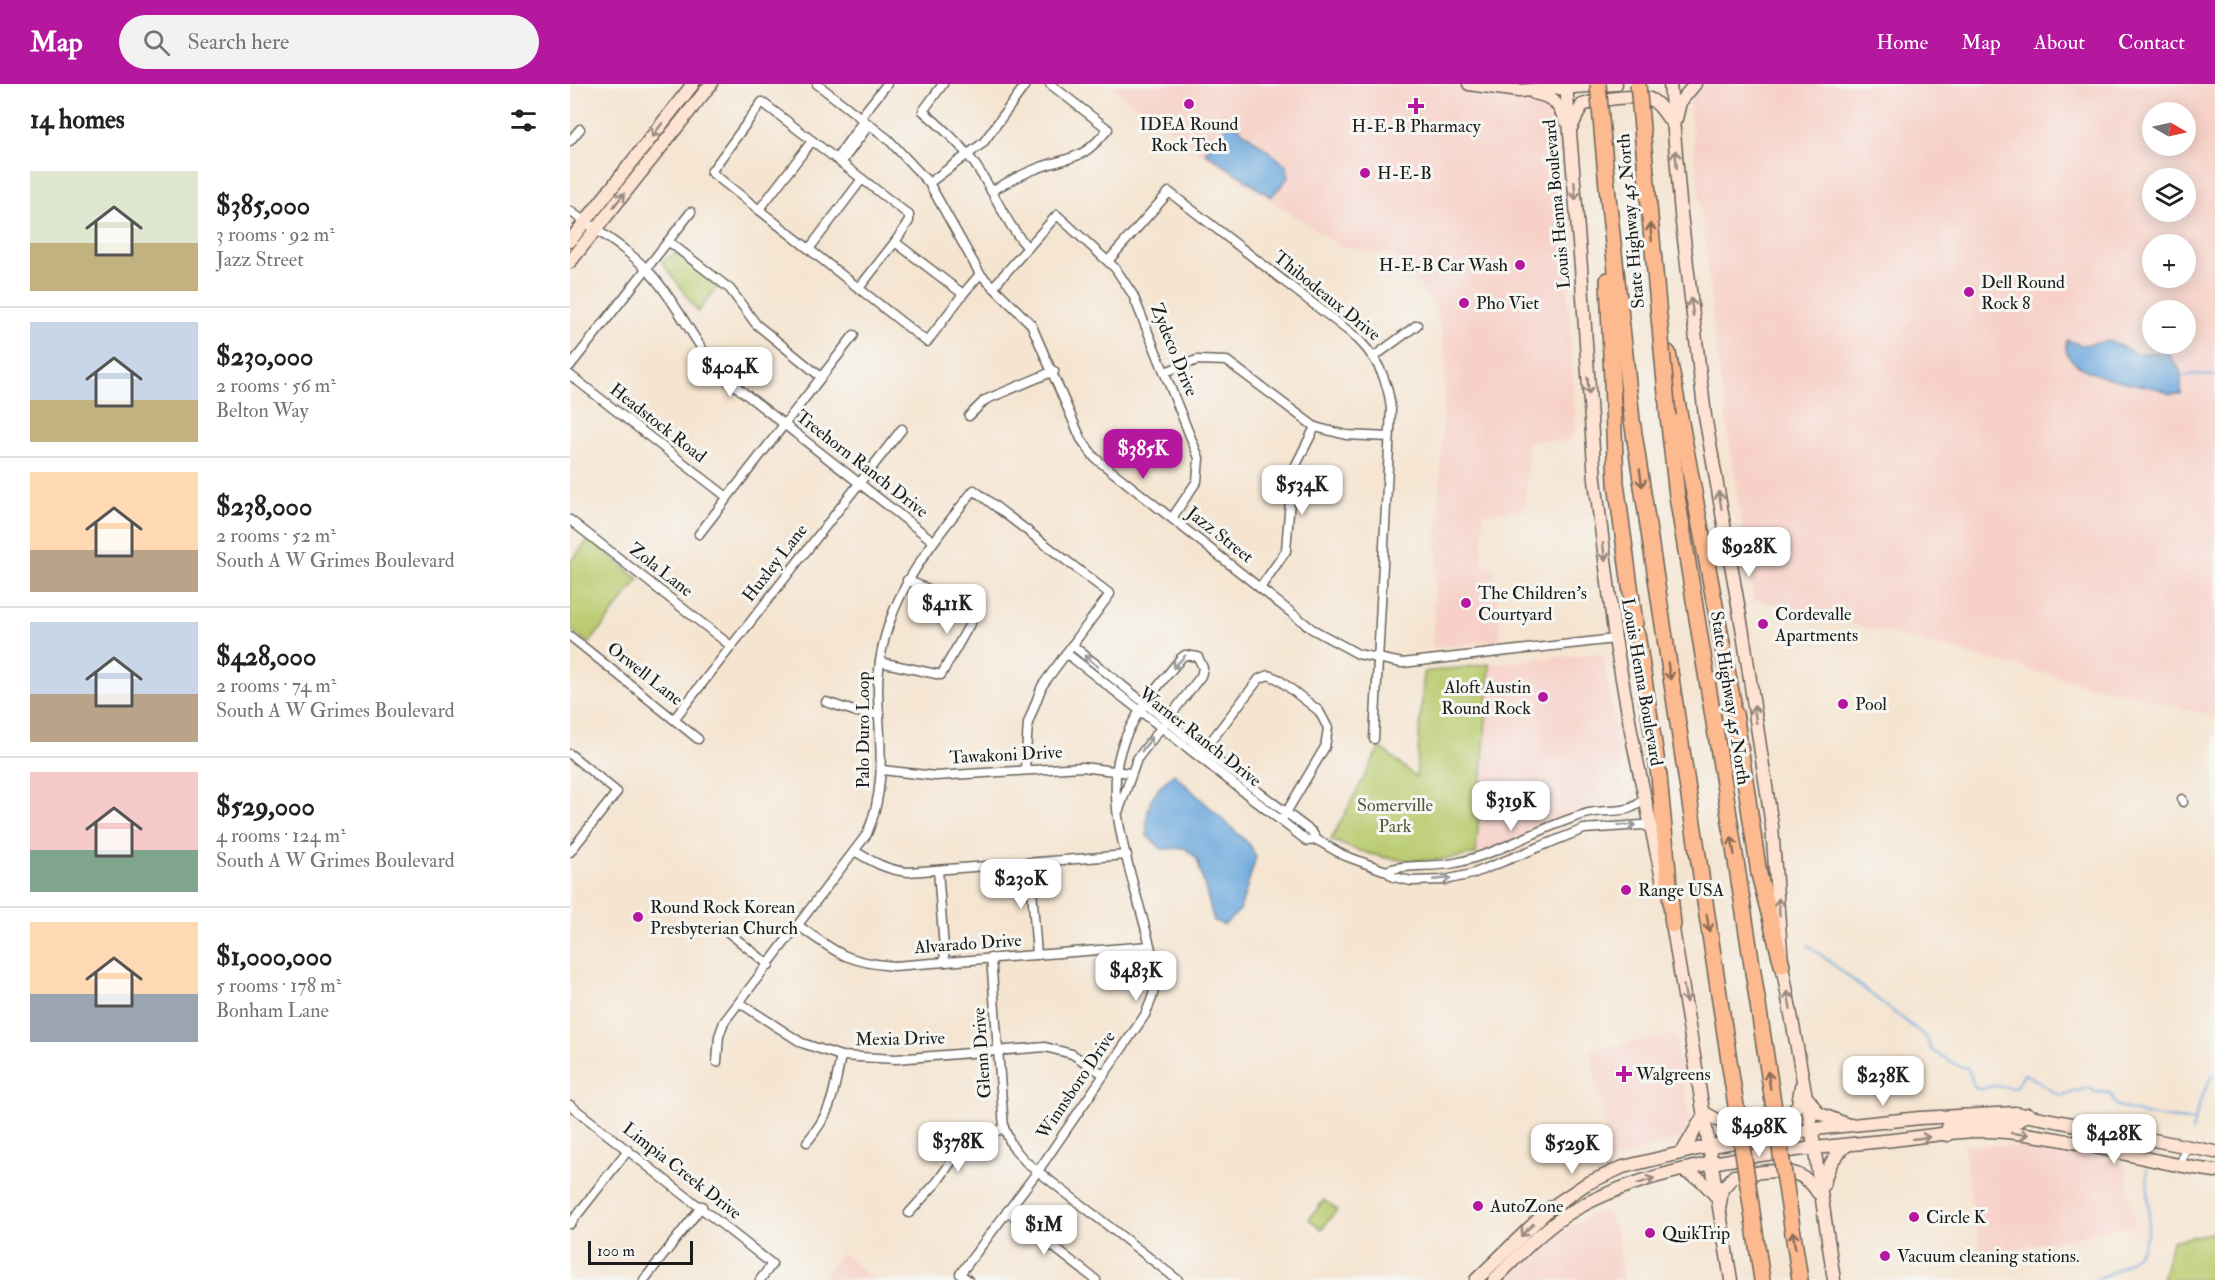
<!DOCTYPE html>
<meta charset="utf-8">
<style>
body{margin:0;font-family:"IM FELL Double Pica",serif;background:#f2f2f2;color:#202124;height:100vh;display:flex;flex-direction:column;font-size:22px;white-space:nowrap}
*{box-sizing:border-box;margin:0}
p{font-size:20px;color:#757577}
.icon{flex:none;width:33px;height:33px;fill:none;stroke:currentColor;stroke-width:2;stroke-linecap:round;stroke-linejoin:round}
.map{position:relative;flex:1;overflow:hidden}
.sheet{display:flex;flex-direction:column;background:#fff;width:570px}
.sheet>*{flex:none}
.needle{width:39px;rotate:99deg}
.tools{position:absolute;left:1572px;top:18px;display:grid;gap:12px}
.tools a{display:grid;place-items:center;width:54px;height:54px;border-radius:50%;background:#fff;box-shadow:0 3px 15px #0003;font-size:30px}
.scale{position:absolute;left:18px;bottom:15px;width:105px;box-sizing:border-box;padding-left:6px;border:3px solid #1c1c1c;border-top:0;font-size:16px;line-height:21px;white-space:nowrap;color:#1c1c1c;-webkit-text-stroke:4px #f6f6f2;paint-order:stroke}
.price{position:absolute;translate:-50% -51px;padding:0 14px;border-radius:12px;background:#fff;color:#222;font-size:20px;line-height:39px;filter:drop-shadow(0 2px 3px #0008)}
.price::after{content:'';position:absolute;left:50%;top:36px;width:18px;height:14px;margin-left:-9px;background:inherit;clip-path:polygon(0 0,100% 0,50% 100%)}
.price.current{background:#b5179e;color:#fff}
ul{padding:0;list-style:none}
li{display:flex;align-items:center;gap:18px;height:150px;padding:0 30px}
li+li{border-top:2px solid #e0e0e0}
li span{display:grid;place-items:center;flex:none;width:168px;height:120px;border-radius:0px;color:#555}
li>.icon{margin-inline-start:auto}
span .icon{width:72px;height:72px;fill:#fffc;stroke-width:1}
li b{font-size:26px}
h2{display:flex;justify-content:space-between;align-items:center;height:72px;padding:0 30px;font-size:26px}
header{display:flex;align-items:center;gap:36px;box-sizing:border-box;height:84px;padding:0 30px;background:#b5179e;color:#fff}
header strong{font-size:28px}
nav{display:flex;gap:33px;margin-inline-start:auto;font-size:21px}
.search{width:420px;height:54px;background:#f2f2f2;display:flex;align-items:center;gap:15px;box-sizing:border-box;padding:0 21px;border-radius:33px;color:#757577;font-size:22px}
main{display:flex;flex:1;min-height:0}
.map>svg:first-child{display:block}
</style>
<header>
<strong>Map</strong>
<div class="search"><svg class="icon" aria-label="search" viewBox="0 0 24 24"><circle cx="10" cy="10" r="6"/><path d="M15 15l6 6"/></svg>Search here</div>
<nav><a>Home</a><a>Map</a><a>About</a><a>Contact</a></nav>
</header>
<main>
<section class="sheet">
<h2>14 homes<svg class="icon" aria-label="filters" viewBox="0 0 24 24"><path d="M4 7h16M4 17h16"/><circle cx="9" cy="7" r="2"/><circle cx="15" cy="17" r="2"/></svg></h2>
<ul>
<li><span style="background:linear-gradient(#dfe7d0 60%,#c2b280 0)"><svg class="icon" aria-label="home" viewBox="0 0 24 24"><path d="M3 11l9-7 9 7M6 9v11h12V9"/></svg></span><div><b>$385,000</b><p>3 rooms · 92 m²</p><p>Jazz Street</p></div></li>
<li><span style="background:linear-gradient(#c9d6e8 65%,#c2b280 0)"><svg class="icon" aria-label="home" viewBox="0 0 24 24"><path d="M3 11l9-7 9 7M6 9v11h12V9"/></svg></span><div><b>$230,000</b><p>2 rooms · 56 m²</p><p>Belton Way</p></div></li>
<li><span style="background:linear-gradient(#ffd9b3 65%,#b9a48a 0)"><svg class="icon" aria-label="home" viewBox="0 0 24 24"><path d="M3 11l9-7 9 7M6 9v11h12V9"/></svg></span><div><b>$238,000</b><p>2 rooms · 52 m²</p><p>South A W Grimes Boulevard</p></div></li>
<li><span style="background:linear-gradient(#c9d6e8 60%,#b9a48a 0)"><svg class="icon" aria-label="home" viewBox="0 0 24 24"><path d="M3 11l9-7 9 7M6 9v11h12V9"/></svg></span><div><b>$428,000</b><p>2 rooms · 74 m²</p><p>South A W Grimes Boulevard</p></div></li>
<li><span style="background:linear-gradient(#f6c9c9 65%,#7fa58c 0)"><svg class="icon" aria-label="home" viewBox="0 0 24 24"><path d="M3 11l9-7 9 7M6 9v11h12V9"/></svg></span><div><b>$529,000</b><p>4 rooms · 124 m²</p><p>South A W Grimes Boulevard</p></div></li>
<li><span style="background:linear-gradient(#ffd9b3 60%,#9aa5b1 0)"><svg class="icon" aria-label="home" viewBox="0 0 24 24"><path d="M3 11l9-7 9 7M6 9v11h12V9"/></svg></span><div><b>$1,000,000</b><p>5 rooms · 178 m²</p><p>Bonham Lane</p></div></li>
</ul>
</section>
<div class="map">
<svg width="1645" height="1196" viewBox="0 0 1645 1196">
<rect width="100%" height="100%" fill="#f6f6f2"/>
<filter id="ink" filterUnits="userSpaceOnUse"><feTurbulence type="fractalNoise" baseFrequency=".0167" numOctaves="2"/><feDisplacementMap in="SourceGraphic" scale="12" xChannelSelector="R" yChannelSelector="G"/><feConvolveMatrix kernelMatrix="1 2 1 2 8 2 1 2 1" color-interpolation-filters="sRGB"/></filter>
<filter id="wash" filterUnits="userSpaceOnUse"><feTurbulence type="fractalNoise" baseFrequency=".008" numOctaves="4" result="noise"/><feDisplacementMap in="SourceGraphic" scale="24" xChannelSelector="R" yChannelSelector="G"/><feGaussianBlur stdDeviation="1.35" result="paint"/><feColorMatrix in="noise" values="0 0 0 0 0 0 0 0 0 0 0 0 0 0 0 0 0 1.4 0 .05"/><feComposite in="paint" operator="in"/></filter>
<g filter="url(#wash)">
<rect width="100%" height="100%" fill="#f5e4d0"/>
<g fill="#f7d1c8" fill-rule="evenodd">
<polygon points="539,0 873,0 917,11 965,15 982,27 988,48 1006,346 997,358 958,356 955,428 913,429 912,483 924,482 931,556 862,564 876,272 866,221 823,171 770,162 630,69"/>
<path d="M 1121,0 L 1645,0 L 1645,633 L 1183,515 L 1148,281 L 1120,26 ZM 1582,28 L 1616,28 L 1616,62 L 1582,62 ZM 1582,94 L 1616,94 L 1616,128 L 1582,128 ZM 1582,160 L 1616,160 L 1616,194 L 1582,194 ZM 1582,226 L 1616,226 L 1616,260 L 1582,260 Z"/>
<polygon points="1033,569 1056,715 906,770 920,580"/>
<polygon points="1105,951 1120,1036 1111,1054 1039,1078 1021,965"/>
<polygon points="1393,1060 1462,1062 1555,1079 1565,1141 1411,1171"/>
<polygon points="1032,1126 1041,1133 1048,1153 1054,1196 940,1196 940,1193 981,1151"/>
<polygon points="271,1169 304,1196 250,1196"/>
</g>
<g fill="#b8ca6c" stroke="#6a7344" stroke-width="1.5">
<polygon points="106,169 148,202 128,228 92,178"/>
<polygon points="19,455 69,495 19,560 0,545 0,478"/>
<path d="M 920,580 L 906,770 C 850,782 812,778 761,756 L 810,663 L 846,693 L 854,588 Z"/>
<polygon points="754,1116 767,1126 752,1145 739,1135"/>
<polygon points="1645,1148 1645,1196 1592,1196 1602,1157"/>
</g>
<g fill="#6da8dd" stroke="#44627c" stroke-width="1.5">
<polygon points="660,37 716,81 719,93 701,113 635,68"/>
<path d="M 1497,256 L 1512,261 L 1540,257 L 1567,270 L 1589,268 L 1599,270 L 1611,288 L 1611,310 L 1600,310 L 1589,305 C 1567,299 1486,292 1497,256 Z"/>
<path d="M 604,690 L 680,761 L 686,773 L 670,826 L 654,841 L 644,837 L 627,775 L 615,764 L 592,765 L 577,752 C 575,721 580,709 604,690 Z"/>
</g>
<g fill="none" stroke-linecap="round" stroke-linejoin="round">
<g stroke="#6da8dd" stroke-width="2">
<polyline points="1610,293 1625,290 1645,292"/>
<path d="M 1238,861 L 1356,953 L 1361,966 L 1390,983 L 1398,984 L 1405,1004 L 1413,1005 L 1422,1002 L 1445,1004 L 1454,990 C 1468,994 1484,1012 1491,1011 C 1501,1010 1510,1005 1520,1004 L 1525,1008 L 1540,1009 L 1546,1021 L 1575,1031 L 1624,1037"/>
<path d="M 1622,1048 C 1625,1028 1632,1012 1641,993 L 1645,991"/>
<path d="M 1524,1196 C 1590,1171 1579,1145 1577,1085"/>
</g>
</g>
</g>
<g filter="url(#ink)">
<g fill="none" stroke-linecap="round" stroke-linejoin="round">
<g stroke="#68625b" stroke-width="11">
<g id="minor">
<polyline points="247,0 318,55 359,99 410,190 461,240 511,355 525,374 742,545 788,570 832,579 1045,555"/>
<path d="M 373,0 L 353,27 C 374,45 396,65 410,88 C 427,114 437,141 458,164"/>
<polygon points="192,18 339,131 339,137 325,158 393,210 357,258 141,88"/>
<polyline points="290,34 317,0"/>
<polyline points="0,57 10,45"/>
<polyline points="266,75 293,37"/>
<polyline points="271,79 299,41"/>
<polyline points="359,99 413,59 456,0"/>
<path d="M 421,107 C 435,100 448,92 463,86 C 500,71 510,80 538,45 L 480,0"/>
<polyline points="189,126 242,57"/>
<path d="M 0,127 C 26,147 59,165 81,190 C 108,220 124,258 150,290 L 363,457"/>
<polyline points="98,157 160,205 186,240 251,293"/>
<polyline points="239,165 292,95"/>
<path d="M 538,177 L 599,108 L 781,249 C 805,269 818,293 821,325 L 804,655"/>
<polyline points="423,203 487,131 545,184 563,211 629,374 627,397 602,434"/>
<polyline points="289,204 325,158"/>
<polyline points="393,210 410,190"/>
<polyline points="805,272 847,241"/>
<polyline points="0,282 121,128"/>
<polyline points="595,288 627,276 657,277 745,343 776,351 819,353"/>
<polyline points="0,291 157,413"/>
<polyline points="399,332 415,316 484,287"/>
<polyline points="0,436 161,562"/>
<polyline points="129,450 284,251"/>
<polyline points="690,504 716,467 722,389 745,343"/>
<polyline points="0,552 128,655"/>
<polyline points="502,561 633,666 742,748 747,756 773,771 816,787 824,793 841,797 875,796 902,790 1014,745 1072,741 1081,743"/>
<polyline points="496,569 737,757 747,756"/>
<polyline points="310,578 371,591 405,531 383,516 337,496"/>
<polyline points="256,618 287,628 310,631"/>
<polyline points="105,634 332,345"/>
<polyline points="0,670 47,708 0,768"/>
<polyline points="630,671 689,595 698,591 708,595 749,627 758,644 755,663 713,734"/>
<polyline points="312,686 365,692 512,683 560,689"/>
<polyline points="1612,715 1613,718"/>
<path d="M 286,768 C 303,778 319,787 339,788 L 557,771"/>
<polyline points="460,779 467,871"/>
<polyline points="368,786 375,878"/>
<path d="M 816,787 C 837,779 863,784 885,779 C 932,769 970,743 1015,730 C 1036,723 1060,733 1074,714"/>
<path d="M 229,842 C 267,869 276,878 324,882 L 580,862"/>
<polyline points="159,849 199,881"/>
<polyline points="421,874 434,1044 442,1062 456,1078 608,1196"/>
<polyline points="170,919 232,959 271,972 326,975 475,963 502,970 533,990"/>
<path d="M 147,978 L 149,952 L 154,938 L 297,750 C 318,700 309,659 308,607 C 307,525 356,466 404,406 L 540,510 L 472,602 L 458,639 L 455,686"/>
<polyline points="0,1021 202,1180 190,1196"/>
<path d="M 237,1058 C 263,1026 263,1011 271,972"/>
<polyline points="1611,1080 1616,1061"/>
<polyline points="437,1127 526,1196"/>
<polyline points="339,1129 367,1098 389,1067 403,1057 434,1044"/>
<polyline points="0,1140 58,1066"/>
<polyline points="74,1196 132,1122"/>
<path d="M 398,1196 L 390,1190 L 468,1087 L 575,931 C 578,923 583,914 584,906 C 587,884 581,864 575,843 C 562,792 534,717 551,665 C 563,629 588,603 611,574 L 615,571 L 628,573 L 633,584 L 631,592 L 567,675 L 549,726"/>
</g>
</g>
<g stroke="#68625b" stroke-width="15">
<g id="secondary">
<polyline points="899,0 948,7 1046,0"/>
<polyline points="996,0 1011,183 1025,396 1045,555 1063,658 1093,799"/>
<polyline points="1100,0 1111,130 1135,332 1173,549 1202,742 1212,881 1240,1035 1264,1196"/>
<path d="M 964,9 C 981,12 989,19 995,36"/>
<polyline points="1106,35 1110,18 1125,0"/>
<path d="M 1001,44 L 1012,21 C 1027,16 1068,9 1082,16 C 1091,21 1097,33 1103,41"/>
<polyline points="0,157 123,0"/>
<polyline points="0,178 141,0"/>
<polyline points="1101,833 1161,1196"/>
<polyline points="1239,1016 1248,1029 1276,1040"/>
<polyline points="1135,1029 1153,1039 1220,1029 1228,1021 1231,1002"/>
<polyline points="1377,1051 1378,1043 1384,1039 1448,1037 1458,1030"/>
<polyline points="1113,1067 1135,1029"/>
<polyline points="1114,1087 1131,1096 1145,1111"/>
<path d="M 1254,1101 C 1257,1083 1263,1073 1277,1061"/>
<path d="M 1150,1120 L 1152,1105 L 1164,1092 C 1196,1088 1229,1077 1248,1109"/>
<polyline points="906,1196 979,1125 1016,1100 1053,1083 1140,1062 1253,1044 1350,1034 1445,1029 1645,1068"/>
<path d="M 924,1196 C 949,1171 974,1143 1006,1125 C 1093,1076 1224,1066 1323,1056 C 1354,1053 1386,1046 1417,1047 C 1495,1049 1569,1078 1645,1087"/>
</g>
</g>
<g stroke="#68625b" stroke-width="18">
<g id="motorway">
<polyline points="1037,103 1062,336 1120,719"/>
<polyline points="1038,196 1046,399 1065,539"/>
<polyline points="1098,269 1163,618"/>
<polyline points="1098,332 1107,412 1156,712"/>
<polyline points="1067,550 1089,692 1103,841"/>
<polyline points="1165,629 1189,790 1212,881"/>
<polyline points="1218,1116 1230,1196"/>
<polyline points="1181,1121 1192,1196"/>
</g>
</g>
<use href="#minor" stroke="#fff" stroke-width="8"/>
<use href="#secondary" stroke="#fee3d2" stroke-width="12"/>
<use href="#motorway" stroke="#fcba8e" stroke-width="15"/>
<g stroke="#68625b" stroke-width="18" stroke-linecap="butt">
<g id="motorway-bridge">
<polyline points="1028,0 1037,103"/>
<polyline points="1068,0 1098,332"/>
<polyline points="1156,712 1218,1116"/>
<polyline points="1120,719 1181,1121"/>
</g>
</g>
<use href="#motorway-bridge" stroke="#fcba8e" stroke-width="15"/>
</g>
<defs><path id="oneway-shaft" d="M-6 0H5M1.5-3L5.5 0L1.5 3" fill="none" stroke-width="1.6" stroke-linecap="round" stroke-linejoin="round" transform="scale(1.5)"/></defs>
<g stroke="#988980">
<use href="#oneway-shaft" transform="translate(87 46) rotate(128)"/>
<use href="#oneway-shaft" transform="translate(1106 75) rotate(-95)"/>
<use href="#oneway-shaft" transform="translate(1005 107) rotate(85)"/>
<use href="#oneway-shaft" transform="translate(49 116) rotate(-52)"/>
<use href="#oneway-shaft" transform="translate(1122 223) rotate(-97)"/>
<use href="#oneway-shaft" transform="translate(1018 302) rotate(87)"/>
<use href="#oneway-shaft" transform="translate(1150 416) rotate(-100)"/>
<use href="#oneway-shaft" transform="translate(1034 468) rotate(83)"/>
<use href="#oneway-shaft" transform="translate(1185 630) rotate(-98)"/>
<use href="#oneway-shaft" transform="translate(1209 823) rotate(-93)"/>
<use href="#oneway-shaft" transform="translate(1115 910) rotate(81)"/>
<use href="#oneway-shaft" transform="translate(1219 916) rotate(-100)"/>
<use href="#oneway-shaft" transform="translate(1450 1050) rotate(6)"/>
<use href="#oneway-shaft" transform="translate(1351 1054) rotate(-6)"/>
<use href="#oneway-shaft" transform="translate(1076 1097) rotate(-18)"/>
<use href="#oneway-shaft" transform="translate(957 1146) rotate(136)"/>
</g>
<g stroke="#8c6b55">
<use href="#oneway-shaft" transform="translate(1081 148) rotate(-95)"/>
<use href="#oneway-shaft" transform="translate(1071 394) rotate(82)"/>
<use href="#oneway-shaft" transform="translate(1099 587) rotate(81)"/>
<use href="#oneway-shaft" transform="translate(1163 762) rotate(-99)"/>
<use href="#oneway-shaft" transform="translate(1138 839) rotate(81)"/>
<use href="#oneway-shaft" transform="translate(1199 996) rotate(-99)"/>
<use href="#oneway-shaft" transform="translate(1224 1156) rotate(-99)"/>
</g>
<g stroke="#999">
<use href="#oneway-shaft" transform="translate(521 577) rotate(-141)"/>
<use href="#oneway-shaft" transform="translate(609 578) rotate(134)"/>
<use href="#oneway-shaft" transform="translate(577 660) rotate(-53)"/>
<use href="#oneway-shaft" transform="translate(1057 741) rotate(-2)"/>
<use href="#oneway-shaft" transform="translate(872 795) rotate(-5)"/>
</g>
</g>
<g fill="#b5179e" stroke="#f6f6f2" stroke-width="2">
<circle cx="619" cy="20" r="6"/>
<path d="M843 13h6v6h6v6h-6v6h-6v-6h-6v-6h6z"/>
<circle cx="795" cy="89" r="6"/>
<circle cx="950" cy="181" r="6"/>
<circle cx="1399" cy="208" r="6"/>
<circle cx="894" cy="219" r="6"/>
<circle cx="896" cy="519" r="6"/>
<circle cx="1193" cy="540" r="6"/>
<circle cx="973" cy="613" r="6"/>
<circle cx="1273" cy="620" r="6"/>
<circle cx="1056" cy="806" r="6"/>
<circle cx="68" cy="833" r="6"/>
<path d="M1051 981h6v6h6v6h-6v6h-6v-6h-6v-6h6z"/>
<circle cx="908" cy="1122" r="6"/>
<circle cx="1344" cy="1133" r="6"/>
<circle cx="1080" cy="1149" r="6"/>
<circle cx="1315" cy="1172" r="6"/>
</g>
<g text-anchor="middle" dominant-baseline="central" stroke-width="6" stroke-linejoin="round" paint-order="stroke">
<g font-size="18" fill="#1c1c1c" stroke="#f6f6f2" text-anchor="start">
<text x="619" y="40" text-anchor="middle">IDEA Round<tspan x="619" dy="21">Rock Tech</tspan></text>
<text x="846" y="42" text-anchor="middle">H-E-B Pharmacy</text>
<text x="807" y="89">H-E-B</text>
<text x="938" y="181" text-anchor="end">H-E-B Car Wash</text>
<text x="1411" y="198">Dell Round<tspan x="1411" dy="21">Rock 8</tspan></text>
<text x="906" y="219">Pho Viet</text>
<text x="908" y="509">The Children's<tspan x="908" dy="21">Courtyard</tspan></text>
<text x="1205" y="530">Cordevalle<tspan x="1205" dy="21">Apartments</tspan></text>
<text x="961" y="603" text-anchor="end">Aloft Austin<tspan x="961" dy="21">Round Rock</tspan></text>
<text x="1285" y="620">Pool</text>
<text x="1068" y="806">Range USA</text>
<text x="80" y="823">Round Rock Korean<tspan x="80" dy="21">Presbyterian Church</tspan></text>
<text x="1066" y="990">Walgreens</text>
<text x="920" y="1122">AutoZone</text>
<text x="1356" y="1133">Circle K</text>
<text x="1092" y="1149">QuikTrip</text>
<text x="1327" y="1172">Vacuum cleaning stations.</text>
</g>
<g font-size="18" fill="#1c1c1c" stroke="#f6f6f2">
<text transform="translate(987 120) rotate(-95)">Louis Henna Boulevard</text>
<text transform="translate(1061 137) rotate(-95)">State Highway 45 North</text>
<text transform="translate(757 212) rotate(39)">Thibodeaux Drive</text>
<text transform="translate(604 266) rotate(68)">Zydeco Drive</text>
<text transform="translate(88 339) rotate(38)">Headstock Road</text>
<text transform="translate(292 380) rotate(38)">Treehorn Ranch Drive</text>
<text transform="translate(650 451) rotate(38)">Jazz Street</text>
<text transform="translate(205 479) rotate(-52)">Huxley Lane</text>
<text transform="translate(91 486) rotate(38)">Zola Lane</text>
<text transform="translate(75 590) rotate(38)">Orwell Lane</text>
<text transform="translate(1072 598) rotate(80)">Louis Henna Boulevard</text>
<text transform="translate(1160 614) rotate(81)">State Highway 45 North</text>
<text transform="translate(293 646) rotate(-90)">Palo Duro Loop</text>
<text transform="translate(630 653) rotate(38)">Warner Ranch Drive</text>
<text transform="translate(436 671) rotate(-3)">Tawakoni Drive</text>
<text transform="translate(398 860) rotate(-4)">Alvarado Drive</text>
<text transform="translate(330 955) rotate(-1)">Mexia Drive</text>
<text transform="translate(412 969) rotate(-94)">Glenn Drive</text>
<text transform="translate(506 1001) rotate(-56)">Winnsboro Drive</text>
<text transform="translate(112 1087) rotate(38)">Limpia Creek Drive</text>
</g>
<g font-size="18" fill="#535938" stroke="#f6f6f2">
<text x="825" y="721">Somerville<tspan x="825" dy="21">Park</tspan></text>
</g>
</g>
</svg>
<div class="tools">
<a><svg class="needle" viewBox="-14 -14 28 28"><path d="M0-13l5 13h-10z" fill="#e53935"/><path d="M0 13l5-13h-10z" fill="#757577"/></svg></a>
<a><svg class="icon" aria-label="layers" viewBox="0 0 24 24"><path d="M12 4l9 5-9 5-9-5zM3 14l9 5 9-5"/></svg></a>
<a>+</a>
<a>−</a>
</div>
<div class="scale">100 m</div>
<b class="price" style="left:160px;top:314px">$404K</b>
<b class="price current" style="left:573px;top:396px">$385K</b>
<b class="price" style="left:732px;top:432px">$534K</b>
<b class="price" style="left:1179px;top:494px">$928K</b>
<b class="price" style="left:377px;top:551px">$411K</b>
<b class="price" style="left:941px;top:748px">$319K</b>
<b class="price" style="left:451px;top:826px">$230K</b>
<b class="price" style="left:566px;top:918px">$483K</b>
<b class="price" style="left:1313px;top:1023px">$238K</b>
<b class="price" style="left:1189px;top:1074px">$498K</b>
<b class="price" style="left:1544px;top:1081px">$428K</b>
<b class="price" style="left:388px;top:1089px">$378K</b>
<b class="price" style="left:1002px;top:1091px">$529K</b>
<b class="price" style="left:474px;top:1172px">$1M</b>
</div>
</main>
